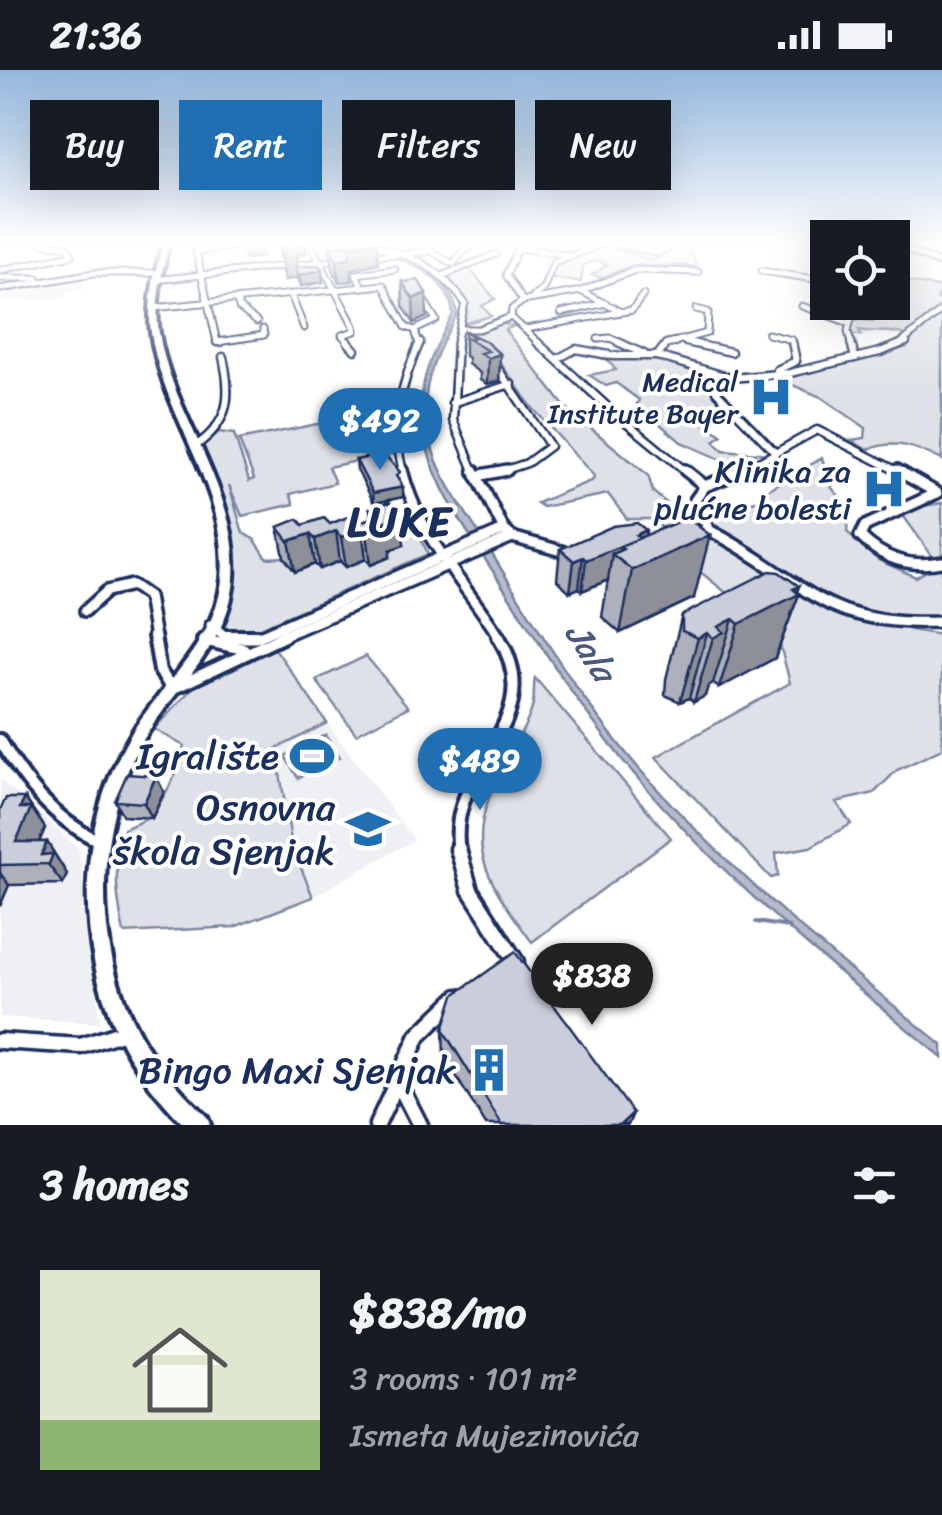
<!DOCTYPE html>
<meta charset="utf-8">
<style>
body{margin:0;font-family:Sriracha,sans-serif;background:#242831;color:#f1f3f6;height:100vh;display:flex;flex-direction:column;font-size:38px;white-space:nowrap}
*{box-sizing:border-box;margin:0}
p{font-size:32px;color:#9ea1a6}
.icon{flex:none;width:55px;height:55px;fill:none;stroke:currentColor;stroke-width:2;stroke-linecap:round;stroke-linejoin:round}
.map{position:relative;height:1055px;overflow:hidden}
.drawer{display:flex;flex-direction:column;background:#171b24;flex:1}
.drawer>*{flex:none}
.guide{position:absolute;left:30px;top:30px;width:882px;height:90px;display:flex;gap:20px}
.buttons{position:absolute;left:810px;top:150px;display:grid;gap:20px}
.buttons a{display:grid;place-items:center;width:100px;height:100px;border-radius:0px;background:#171b24;box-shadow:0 10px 40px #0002;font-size:50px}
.price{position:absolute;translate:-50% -85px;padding:0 22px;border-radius:35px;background:#1f6fb2;color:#fff;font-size:32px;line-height:65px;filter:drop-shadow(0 2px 5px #0008)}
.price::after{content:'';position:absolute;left:50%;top:60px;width:30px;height:22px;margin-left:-15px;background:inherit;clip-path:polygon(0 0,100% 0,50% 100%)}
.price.on{background:#222;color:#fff}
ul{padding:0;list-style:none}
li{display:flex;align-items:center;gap:30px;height:250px;padding:0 40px}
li+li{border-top:2px solid #363941}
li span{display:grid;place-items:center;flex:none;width:280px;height:200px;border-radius:0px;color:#555}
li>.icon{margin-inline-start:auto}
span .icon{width:120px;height:120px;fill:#fffc;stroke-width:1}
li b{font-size:42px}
h2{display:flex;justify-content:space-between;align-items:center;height:120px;padding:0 40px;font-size:42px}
.pill{padding:0 35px;border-radius:0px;background:#171b24;box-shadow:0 10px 40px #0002;font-size:35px;line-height:90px}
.pill.on{background:#1f6fb2;color:#fff}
.status{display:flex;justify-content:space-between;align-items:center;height:70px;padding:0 50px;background:#171b24;direction:ltr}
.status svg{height:28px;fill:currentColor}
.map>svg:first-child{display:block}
</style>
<div class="status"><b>21:36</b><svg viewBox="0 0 49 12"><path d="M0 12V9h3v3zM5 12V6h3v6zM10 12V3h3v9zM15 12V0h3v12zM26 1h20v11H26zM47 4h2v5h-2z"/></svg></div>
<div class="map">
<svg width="942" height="1055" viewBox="0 0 942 1055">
<rect width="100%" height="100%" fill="#fff"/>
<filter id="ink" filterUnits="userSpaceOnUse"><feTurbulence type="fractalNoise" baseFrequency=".01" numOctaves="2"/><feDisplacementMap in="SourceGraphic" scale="20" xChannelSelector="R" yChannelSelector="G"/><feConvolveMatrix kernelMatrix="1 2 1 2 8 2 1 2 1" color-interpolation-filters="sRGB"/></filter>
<g filter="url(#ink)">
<g fill="#eff0f4">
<polygon points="81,208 86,216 61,229 0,232 0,221"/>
<polygon points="327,653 414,770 313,827 292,776 276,679"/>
<polygon points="0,709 79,779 100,953 0,947"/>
</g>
<g fill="#dee1e7" stroke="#7c88a2" stroke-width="2.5">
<polygon points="687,173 697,196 630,196 602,208 592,205 607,195 597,190 583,195 581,212 547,207 554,192 607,175 652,191"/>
<path d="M 893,181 L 896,183 L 894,197 L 906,199 L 905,211 L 942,218 L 937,229 L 942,231 L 942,390 C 916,377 895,368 867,380 L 851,370 L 865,368 L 866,358 L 821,327 L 776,308 L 880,282 L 909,267 C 892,258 877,264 859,260 L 861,265 L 849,265 L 850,249 L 872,251 L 855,233 L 892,232 Z"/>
<polygon points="468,197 495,229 482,236 491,246 463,254 465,232 447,204"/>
<polygon points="493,252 514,256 505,260 565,337 648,405 653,422 696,457 673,466 651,449 627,449 608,424 543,437 537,433 593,410 594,406 531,336 494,284 458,266 461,259 485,260"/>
<polygon points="618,288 654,288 717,309 717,322 726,332 713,336 721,342 709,346 705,354 722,365 714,371 723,380 770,384 745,400 681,372 637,334 639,330 616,313 606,316 589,305 616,300 608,291"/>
<path d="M 391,336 L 393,373 L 397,373 L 397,383 L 328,397 L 335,413 L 290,424 L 294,434 L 242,446 L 229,415 L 243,463 L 255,470 L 267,488 L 284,487 L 295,501 L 315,494 L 320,499 L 340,491 L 346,497 L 386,482 L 399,446 L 418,463 L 428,484 L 256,560 L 242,566 L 226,562 L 221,553 C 246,483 226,442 203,375 L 219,362 L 234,364 L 249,411 L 254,409 L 239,370 L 351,347 L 355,344 L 351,337 Z"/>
<polygon points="822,388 832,418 849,438 847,462 878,490 916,507 938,494 899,440 942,433 942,552 896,552 911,560 942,565 942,679 897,700 874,723 836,732 851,754 810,777 776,783 778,806 771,808 656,687 790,613 777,563 699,501 709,460 697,435 705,416 722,436 757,431 766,421"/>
<path d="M 274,577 L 327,653 L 276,679 L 292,776 L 313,827 L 234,857 L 124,863 C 116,824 113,797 124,759 L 153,746 L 177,702 L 184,676 L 154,659 L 200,610 Z"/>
<polygon points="366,586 408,637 356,664 316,610"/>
<path d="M 535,608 L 671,768 L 532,872 C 481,802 462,775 504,694 C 513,676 527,657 532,638 C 535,628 533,616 535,608 Z"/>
<polygon points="326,665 340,687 298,708 285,686"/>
</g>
<path fill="#b5bbca" stroke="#77839f" stroke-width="2.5" d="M 343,173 C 381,178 452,198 457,244 C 439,278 421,312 426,351 C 433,403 463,436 489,479 C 538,559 586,640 649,710 C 737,808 840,892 942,975 L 942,988 C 831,895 712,801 621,688 C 575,631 536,568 496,506 C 464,456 425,405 421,343 C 419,306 437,275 453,244 C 448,195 381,184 343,173 Z"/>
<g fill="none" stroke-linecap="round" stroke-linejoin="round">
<polyline stroke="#77839f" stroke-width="4" points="756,852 789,857"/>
<g stroke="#1b2f5e" stroke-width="9">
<g id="street-far4">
<polyline points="194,173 217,272 264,265 263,259"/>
<polyline points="310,173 354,256 355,261 342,265 350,274"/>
<path d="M 367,173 C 413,186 436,194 465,233 L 456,274"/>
<polyline points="614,173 657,183 666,179 639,173"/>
<polyline points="892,174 942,194"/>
<polyline points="430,180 453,194"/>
<polyline points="196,182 253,173"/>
<polyline points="370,186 426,182 430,180 429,173"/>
<polyline points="453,194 462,182 479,173"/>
<polyline points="0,200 72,185 67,176 42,173"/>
<polyline points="762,201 828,211"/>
<polyline points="444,205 496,184"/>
<polyline points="0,208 37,208"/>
<polyline points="155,210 340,190"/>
<polyline points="362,217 356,204 395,199"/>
<polyline points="0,219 94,203 157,203"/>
<polyline points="581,221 621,242"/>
<polyline points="291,225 304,258"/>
<polyline points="534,226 543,219 554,192 605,173"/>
<polyline points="237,231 239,238 257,252"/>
<polyline points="523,231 506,205 518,178 568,185"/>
<polyline points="840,232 852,245 848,261 851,274"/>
<polyline points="802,236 849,253"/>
<polyline points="153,238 383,215 406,257 415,260 419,274"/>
<polyline points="561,243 606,233"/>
<polyline points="511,247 540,274"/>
<polyline points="511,247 512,239 523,231 581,221 635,200 698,202"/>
<polyline points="461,259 479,259 511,247"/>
<polyline points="526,259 632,240 643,225"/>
<polyline points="415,260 436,250 425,232"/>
<polyline points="768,264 792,270 793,274"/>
<polyline points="598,269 610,268 623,274"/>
<polyline points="684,271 697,274"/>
<polyline points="666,274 707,263 708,242 696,239"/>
<polyline points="900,274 942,240"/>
</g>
</g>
<g stroke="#1b2f5e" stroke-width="11">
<g id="street-far3">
<polyline points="217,272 220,272"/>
<polyline points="348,272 355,280"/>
<polyline points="457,272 453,350 475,403"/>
<polyline points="537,272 610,339 688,403"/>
<polyline points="618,272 644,284"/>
<polyline points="686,272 731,282"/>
<polyline points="851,272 855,288"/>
<polyline points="657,286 666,274 675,272"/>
<polyline points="557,289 576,279 614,286 657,286 731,308"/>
<polyline points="492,290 550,376 527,393 497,403"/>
<polyline points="777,300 796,291 792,272"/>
<polyline points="452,333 511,314"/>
<path d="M 194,377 C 230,353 232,327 223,287"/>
<polyline points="774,381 716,321 731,308 790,303 880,282 906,272"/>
<path d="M 403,403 C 391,354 400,316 420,272"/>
<polyline points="739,403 817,360 901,403"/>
</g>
</g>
<g stroke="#1b2f5e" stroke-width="16">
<g id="street-far2">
<path d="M 402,400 C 419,467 464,512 500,568"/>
<polyline points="474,400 504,460 512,467 568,483"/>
<polyline points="685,400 705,416"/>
<path d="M 897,400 L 937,423 L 865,456 L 860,466 C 883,489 909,498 942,492"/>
<polyline points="476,406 507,400"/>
<path d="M 709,460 C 807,510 816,557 942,552"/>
<polyline points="696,462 709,460 695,430 705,416 745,400"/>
<polyline points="85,541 107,521 132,515 148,526 155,568"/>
<polyline points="211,555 227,568 255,568 504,460"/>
<polyline points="278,568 512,467"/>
</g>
</g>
<g stroke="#1b2f5e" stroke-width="18">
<g id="street-far1">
<polyline points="154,566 160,601 172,619 284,566"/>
<polyline points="224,566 260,566"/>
<polyline points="203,570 244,579"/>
<path d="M 0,670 C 24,711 53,749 97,770"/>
<path d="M 459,781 C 444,695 553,655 498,566"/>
</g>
</g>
<g stroke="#1b2f5e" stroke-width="21">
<g id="street">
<polyline points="458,779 470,820 516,892"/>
<polyline points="0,971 81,976 127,961"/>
<polyline points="398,1012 420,1055"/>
<polyline points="377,1055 418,966 458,927"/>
</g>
</g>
<g stroke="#1b2f5e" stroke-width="8">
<path id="primary" d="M 163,173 L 169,173 C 162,202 154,233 159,263 C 173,347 240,420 234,508 C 230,573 173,620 142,672 C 93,756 93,880 140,965 C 157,996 182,1022 207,1047 L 210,1055 L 184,1055 C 161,1031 140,1006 124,977 C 74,880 75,758 131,664 C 162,614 216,571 222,509 C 230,421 163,347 151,263 C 147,232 155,202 163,173 Z"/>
</g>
<use href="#street-far4" stroke="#fff" stroke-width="5"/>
<use href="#street-far3" stroke="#fff" stroke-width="6"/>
<use href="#street-far2" stroke="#fff" stroke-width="9"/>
<use href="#street-far1" stroke="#fff" stroke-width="10"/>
<use href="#street" stroke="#fff" stroke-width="14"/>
<use href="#primary" fill="#fff" fill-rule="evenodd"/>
</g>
<g fill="#aeb1bb" stroke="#1b2f5e" stroke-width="2.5">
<polygon points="278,173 305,173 306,182 296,186 297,197 322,200 323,212 301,216 298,208 285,210"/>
<polygon points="361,173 377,173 378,193 352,199 352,211 339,212 333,199 330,177"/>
<polygon points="402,212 427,247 414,253 403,236"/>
<polygon points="465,261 500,284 499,311 487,314 480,310 480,303 468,294 468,288 465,286"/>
<polygon points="356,390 401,412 403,427 374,433 357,400"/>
<polygon points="370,439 404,475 390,480 390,487 371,495 366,489 346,497 340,491 320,499 315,494 295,502 284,487 278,457 357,453 371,448"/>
<polygon points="646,460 645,466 694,528 620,563 602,547 608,510 582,521 579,518 570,522 557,510 560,479"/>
<polygon points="797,522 799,524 775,588 719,618 713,613 708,616 705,626 694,632 689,628 680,632 665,625 666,609 682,545"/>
<polygon points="164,722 152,748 123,746 115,731"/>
<polygon points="25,728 45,758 39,772 47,772 67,804 63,814 9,815 0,836 0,740"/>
<polygon points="443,960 633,1043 628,1055 486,1055 444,987"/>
</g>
<g fill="#8d9099" stroke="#1b2f5e" stroke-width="2.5">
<polygon points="242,173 259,173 262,187 245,189"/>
<polygon points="279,173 305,173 306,182 296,186 298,208 285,210"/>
<polygon points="370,173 377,173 378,193 352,199 352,211 339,212 337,190 350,177"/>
<polygon points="322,200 323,212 301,216 299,205"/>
<polygon points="426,223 427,247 414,253 413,229"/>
<polygon points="500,284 499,311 487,314 488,288"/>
<polygon points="403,417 403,427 374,433 373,423"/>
<polygon points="402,445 404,475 390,480 390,487 371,495 367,464 383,452"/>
<polygon points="362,459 366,489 346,497 341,467"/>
<polygon points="646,460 641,491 620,476 618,489 612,484 608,510 582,521 586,490"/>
<polygon points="336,461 340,491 320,499 315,469"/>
<polygon points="310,464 315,494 295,502 289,471"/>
<polygon points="710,465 694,528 620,563 632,500"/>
<polygon points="583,487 579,518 570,522 574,491"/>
<polygon points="799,516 796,525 799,524 775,588 719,618 739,554"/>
<polygon points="733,549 713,613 708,616 705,626 694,632 713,568 718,557"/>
<polygon points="707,563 689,628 680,632 698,568"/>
<polygon points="156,706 164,722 152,748 144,733"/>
<polygon points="25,728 45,758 30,792 16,772 20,738"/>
<polygon points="47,772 67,804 63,814 41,785"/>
<polygon points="0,803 9,815 0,836"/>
<polygon points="633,1043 628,1055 620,1055"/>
</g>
<g fill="#caceda" stroke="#1b2f5e" stroke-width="2.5">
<polygon points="370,173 350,177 350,188 337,190 330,177"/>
<polygon points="319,195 322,200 299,205 296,197"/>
<polygon points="418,210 426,223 413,229 402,212"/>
<polygon points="465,261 485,271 500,284 488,288 480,283 488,281 468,269 475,267"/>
<polygon points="384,384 400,402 396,406 403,417 373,423 356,390"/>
<polygon points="389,432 402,445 383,452 388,457 367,464 362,459 341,467 336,461 315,469 310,464 289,471 278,457 298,449 303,455 324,448 330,454 350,446 357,453 377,446 370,439"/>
<polygon points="690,450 710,465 632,500 612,484 623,479 620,476 677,452"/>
<polygon points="637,453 646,460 636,465 640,468 586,490 583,487 574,491 560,479 613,456"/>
<polygon points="770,501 779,502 799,516 793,519 799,524 739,554 733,549 718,557 724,562 713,568 707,563 698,568 682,561 682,545"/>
<polygon points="127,704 156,706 144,733 115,731"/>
<polygon points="6,728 25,728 20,738 31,738 16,772 47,772 41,785 53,784 49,794 0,795 0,740"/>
<polygon points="515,882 633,1043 620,1055 502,1055 443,960 454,925"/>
</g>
</g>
<linearGradient id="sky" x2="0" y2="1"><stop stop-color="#93b7dc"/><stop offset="0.54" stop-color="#fff"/><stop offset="1" stop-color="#fff" stop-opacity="0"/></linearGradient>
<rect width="942" height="321" fill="url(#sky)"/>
<defs>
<g id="hospital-bare" transform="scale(3.45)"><path d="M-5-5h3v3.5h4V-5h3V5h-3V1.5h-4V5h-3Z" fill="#1f6fb2" stroke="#fff" stroke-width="2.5" paint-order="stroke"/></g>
<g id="stadium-bare" transform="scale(3.45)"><path d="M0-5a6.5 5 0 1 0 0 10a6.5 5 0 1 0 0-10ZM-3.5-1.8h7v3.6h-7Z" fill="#1f6fb2" stroke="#fff" stroke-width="2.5" paint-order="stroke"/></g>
<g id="school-bare" transform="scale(3.45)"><path d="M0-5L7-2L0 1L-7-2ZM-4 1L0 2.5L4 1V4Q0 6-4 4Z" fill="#1f6fb2" stroke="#fff" stroke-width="2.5" paint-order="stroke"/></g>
<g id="building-bare" transform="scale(3.45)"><path d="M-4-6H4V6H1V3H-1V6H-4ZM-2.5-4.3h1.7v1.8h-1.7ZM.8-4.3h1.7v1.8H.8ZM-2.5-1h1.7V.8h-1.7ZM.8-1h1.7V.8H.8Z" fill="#1f6fb2" stroke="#fff" stroke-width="2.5" paint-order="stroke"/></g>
</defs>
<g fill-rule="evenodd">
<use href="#hospital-bare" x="771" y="327"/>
<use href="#hospital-bare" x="884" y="419"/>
<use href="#stadium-bare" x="312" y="686"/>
<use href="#school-bare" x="368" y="759"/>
<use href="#building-bare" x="489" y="1000"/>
</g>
<g text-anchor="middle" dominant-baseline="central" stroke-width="8" stroke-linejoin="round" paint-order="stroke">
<g font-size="28" fill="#1b2f5e" stroke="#fff" text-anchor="end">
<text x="738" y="311">Medical<tspan x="738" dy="32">Institute Bayer</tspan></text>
</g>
<g font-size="32" fill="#1b2f5e" stroke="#fff" text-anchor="end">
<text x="851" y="401">Klinika za<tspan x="851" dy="37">plućne bolesti</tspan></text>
</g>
<g font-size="35" font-style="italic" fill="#49597e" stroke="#fff">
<text transform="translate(591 582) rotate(57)">Jala</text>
</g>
<g font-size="38" fill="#1b2f5e" stroke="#fff" text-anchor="end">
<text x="279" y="686">Igralište</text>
<text x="335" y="737">Osnovna<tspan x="335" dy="44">škola Sjenjak</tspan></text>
<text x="456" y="1000">Bingo Maxi Sjenjak</text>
</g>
<g font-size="42" font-weight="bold" letter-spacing="2.5" fill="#1b2f5e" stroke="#fff">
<text x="400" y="452">LUKE</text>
</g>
</g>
</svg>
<div class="buttons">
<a><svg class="icon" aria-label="locate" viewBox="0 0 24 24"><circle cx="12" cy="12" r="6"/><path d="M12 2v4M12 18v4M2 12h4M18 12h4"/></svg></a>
</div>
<b class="price" style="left:380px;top:403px">$492</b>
<b class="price" style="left:480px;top:743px">$489</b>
<b class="price on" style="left:592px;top:958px">$838</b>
<div class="guide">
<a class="pill">Buy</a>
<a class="pill on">Rent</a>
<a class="pill">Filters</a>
<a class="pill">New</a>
</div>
</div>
<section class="drawer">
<h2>3 homes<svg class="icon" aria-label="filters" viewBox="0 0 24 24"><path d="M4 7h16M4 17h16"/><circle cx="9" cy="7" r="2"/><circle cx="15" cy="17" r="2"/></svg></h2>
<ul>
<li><span style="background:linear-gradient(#dfe7d0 75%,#8fb573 0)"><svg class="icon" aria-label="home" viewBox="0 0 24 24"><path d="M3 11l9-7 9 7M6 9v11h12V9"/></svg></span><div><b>$838/mo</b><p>3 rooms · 101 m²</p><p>Ismeta Mujezinovića</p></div></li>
</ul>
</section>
